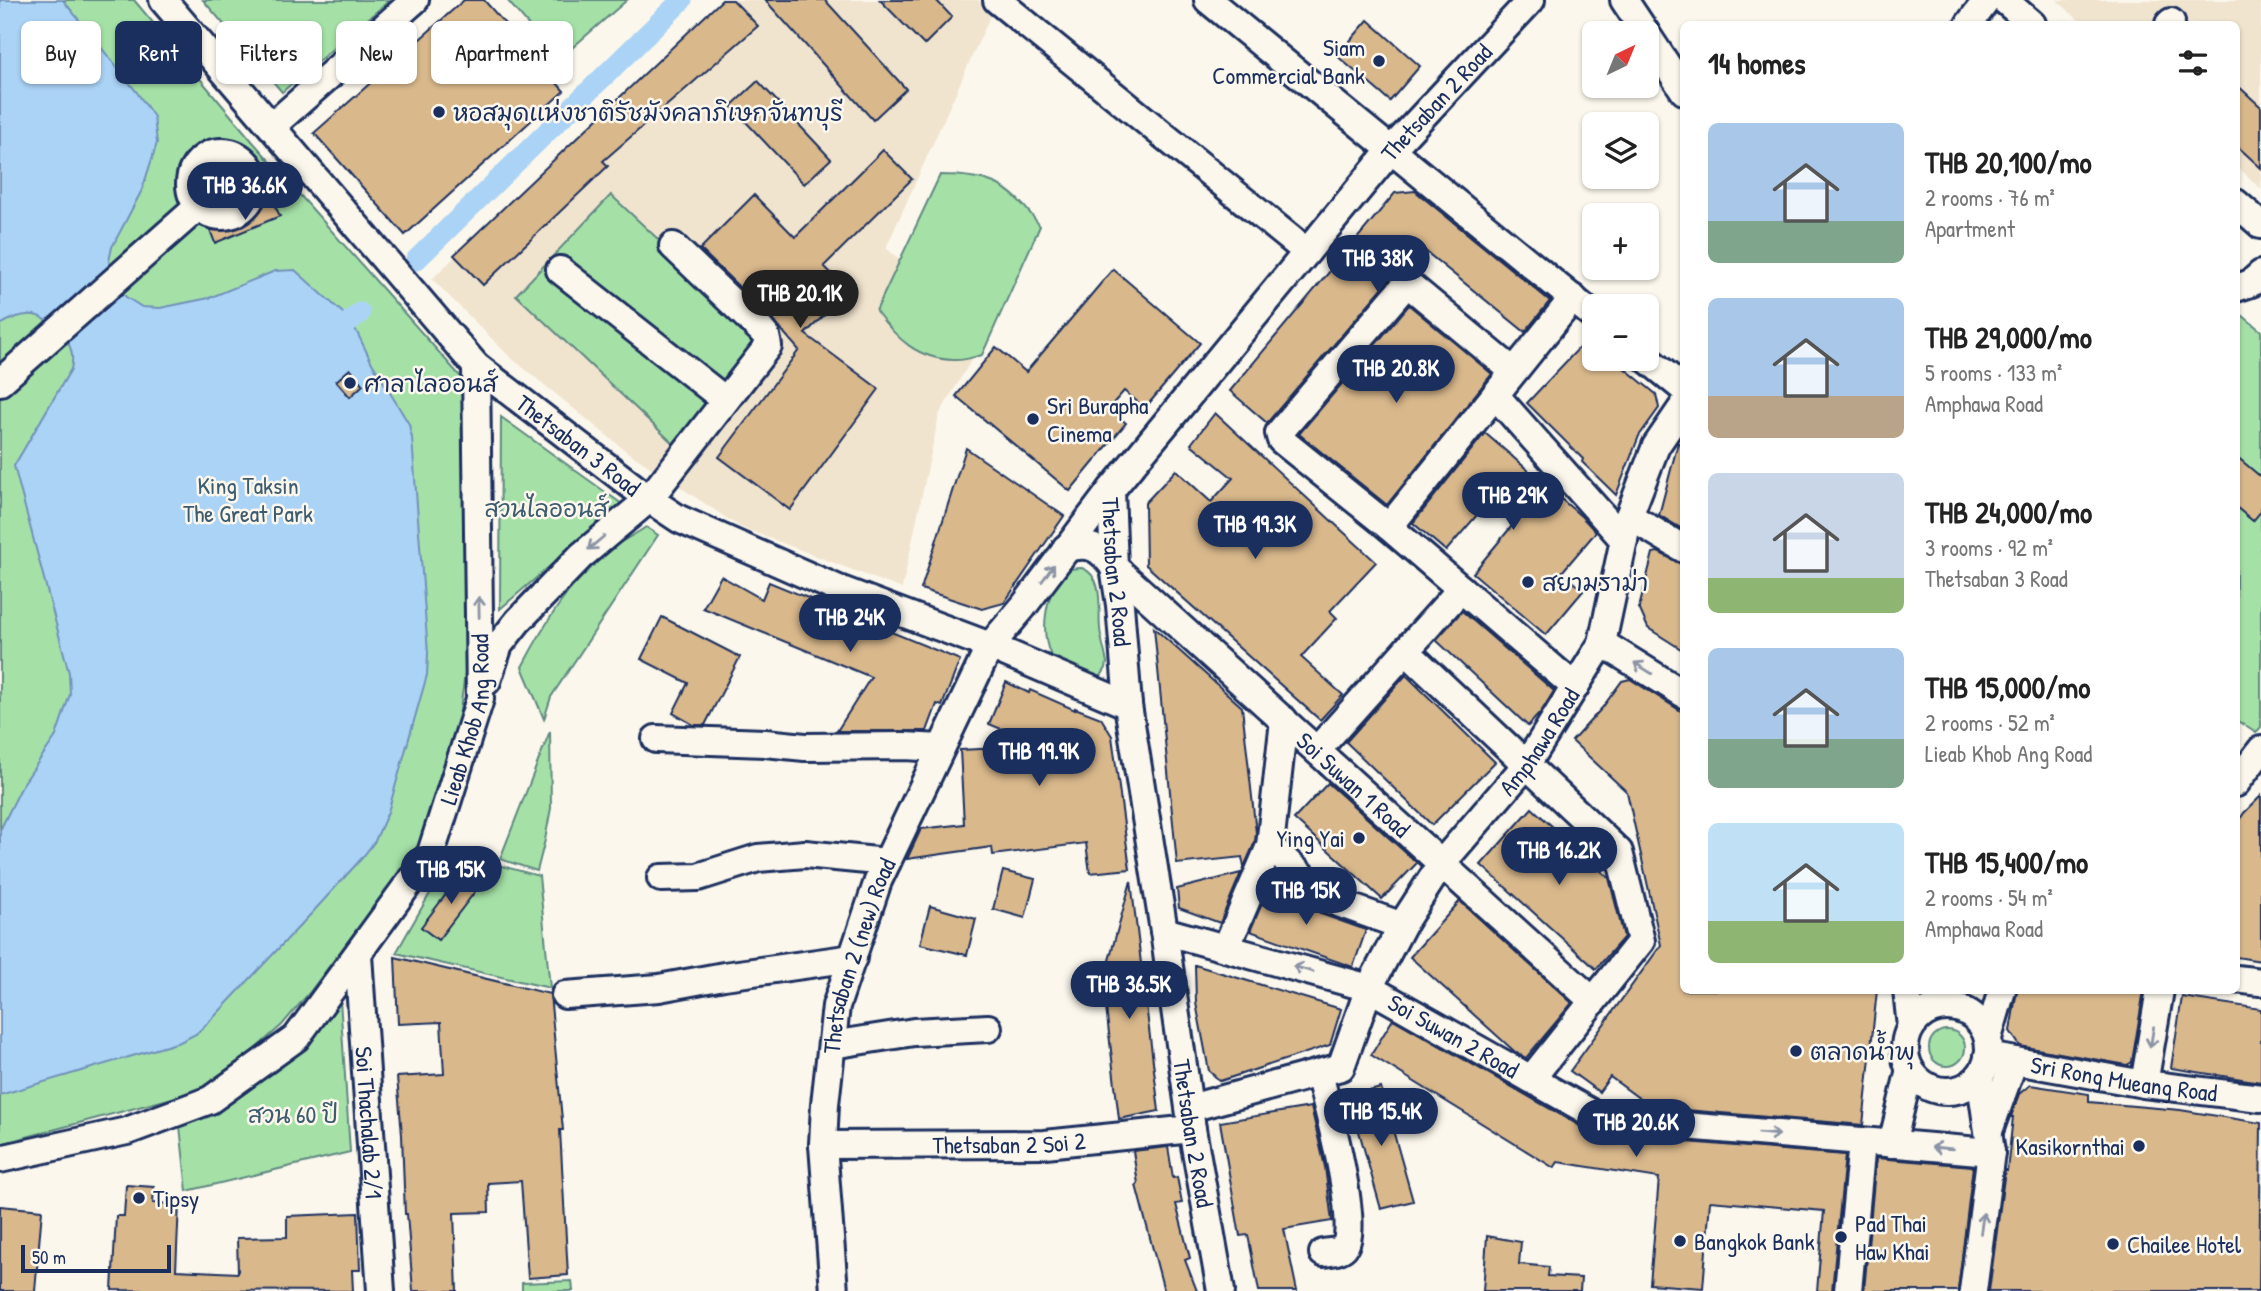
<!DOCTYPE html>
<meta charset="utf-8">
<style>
body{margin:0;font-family:"Patrick Hand","Playpen Sans Thai",sans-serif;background:#f6f6f6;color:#222;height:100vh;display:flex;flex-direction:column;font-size:26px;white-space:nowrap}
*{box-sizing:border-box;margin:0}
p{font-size:23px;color:#767676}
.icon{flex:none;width:38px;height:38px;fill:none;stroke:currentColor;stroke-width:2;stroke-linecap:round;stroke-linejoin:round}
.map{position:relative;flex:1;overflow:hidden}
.sheet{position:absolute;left:1680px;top:21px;width:560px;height:973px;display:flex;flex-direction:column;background:#fff;border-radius:10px;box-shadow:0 2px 5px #0004}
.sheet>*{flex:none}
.banner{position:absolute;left:21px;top:21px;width:665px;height:63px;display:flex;gap:14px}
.needle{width:46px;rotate:43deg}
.tools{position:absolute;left:1582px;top:21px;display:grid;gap:14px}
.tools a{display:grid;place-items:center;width:77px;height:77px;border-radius:10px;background:#fff;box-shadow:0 2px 5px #0004;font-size:35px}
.scale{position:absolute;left:21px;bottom:18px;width:150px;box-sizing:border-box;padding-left:7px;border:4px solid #1b2f5e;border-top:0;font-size:19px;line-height:24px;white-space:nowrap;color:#1b2f5e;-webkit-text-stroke:5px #fbf7ec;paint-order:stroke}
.price{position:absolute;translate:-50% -60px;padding:0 16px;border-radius:24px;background:#1b2f5e;color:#fff;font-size:23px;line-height:46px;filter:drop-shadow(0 2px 4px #0008)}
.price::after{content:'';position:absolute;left:50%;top:42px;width:21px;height:16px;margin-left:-10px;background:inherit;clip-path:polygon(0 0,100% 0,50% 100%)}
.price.on{background:#222;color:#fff}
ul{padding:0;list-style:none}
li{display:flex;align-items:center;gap:21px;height:175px;padding:0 28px}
li span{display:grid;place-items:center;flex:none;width:196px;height:140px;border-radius:10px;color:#555}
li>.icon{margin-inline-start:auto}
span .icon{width:84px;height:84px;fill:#fffc;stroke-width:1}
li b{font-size:30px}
h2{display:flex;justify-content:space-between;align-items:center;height:84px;padding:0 28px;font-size:30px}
.chip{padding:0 24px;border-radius:10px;background:#fff;box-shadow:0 2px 5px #0004;font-size:24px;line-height:63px}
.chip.on{background:#1b2f5e;color:#fff}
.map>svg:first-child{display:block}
</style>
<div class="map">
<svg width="2261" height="1291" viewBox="0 0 2261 1291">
<rect width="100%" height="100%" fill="#fbf7ec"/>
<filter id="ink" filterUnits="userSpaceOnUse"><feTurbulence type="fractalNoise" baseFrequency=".0143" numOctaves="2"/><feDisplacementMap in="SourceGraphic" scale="14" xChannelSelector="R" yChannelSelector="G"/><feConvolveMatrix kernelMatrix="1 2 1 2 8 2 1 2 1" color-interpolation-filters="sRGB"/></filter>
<g filter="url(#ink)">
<g fill="#f1e4cf">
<polygon points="722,0 978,0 992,12 886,248 986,335 939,415 902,589 740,527 626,451 510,357 432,279"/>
<polygon points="2057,0 2261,0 2261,189 2237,166 2236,24 2083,24"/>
</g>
<g fill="#a5e1a7" stroke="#608882" stroke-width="2">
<polygon points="0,0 134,0 253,142 467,384 468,652 459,717 424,841 309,993 282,1025 237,1065 195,1092 0,1144"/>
<polygon points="203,0 390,0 282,92"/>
<polygon points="507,0 627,0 558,60"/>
<path d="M 940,175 C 991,175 1010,184 1040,226 L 982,355 C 973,357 963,361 954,360 C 917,359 897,339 876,311 Z"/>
<polygon points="611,195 775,349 679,449 516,295"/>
<polygon points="2236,310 2261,331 2261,727 2256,733 2236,720"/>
<polygon points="501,417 622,504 500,609"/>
<path d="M 646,527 L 658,535 L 551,697 L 544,719 L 522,667 C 544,625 568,585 605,553 C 617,543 633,536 646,527 Z"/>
<path d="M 1082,568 C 1105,577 1098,609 1100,629 C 1101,640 1105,652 1107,663 L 1106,668 L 1101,676 C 1088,677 1082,675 1070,670 C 1065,667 1059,665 1056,662 C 1036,642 1045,581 1071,569 C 1075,568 1078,568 1082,568 Z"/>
<polygon points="550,731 551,808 545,840 537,871 500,859"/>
<polygon points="453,853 539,876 550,988 396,953"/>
<polygon points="340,999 350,1152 187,1191 180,1126 216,1111"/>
<circle cx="1947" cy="1048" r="18"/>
<polygon points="572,1281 573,1291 522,1291 522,1283"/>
</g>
<path fill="#abd3f6" stroke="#7191b9" stroke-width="2" d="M 0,0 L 63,0 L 136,91 L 154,117 L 157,143 L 142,190 L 112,247 L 109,261 L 113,282 L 126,297 L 142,307 L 160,308 L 209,298 L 275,271 L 295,270 L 351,320 L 372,363 L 409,424 L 412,438 L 428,653 L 427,675 L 388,812 L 375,841 L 362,858 L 311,914 L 215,1016 L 196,1034 L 180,1042 L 0,1095 L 0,830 L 23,784 L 56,736 L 70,694 L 69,673 L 14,466 L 71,369 C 76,348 65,334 48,322 C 44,320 42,317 38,316 C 25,312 10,319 0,325 Z"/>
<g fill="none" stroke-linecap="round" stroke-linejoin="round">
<g stroke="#abd3f6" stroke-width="21">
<polyline points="416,260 682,0"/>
<polyline points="351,320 360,313"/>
</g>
</g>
<g fill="#d9b88c" stroke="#1b2f5e" stroke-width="2">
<polygon points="464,0 484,0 564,91 405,235 314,133"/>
<polygon points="722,0 733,0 758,26 603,161 608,166 483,285 454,255"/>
<polygon points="765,0 825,0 906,89 873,120"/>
<polygon points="880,0 936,0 952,17 924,45"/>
<polygon points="1368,20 1420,66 1390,101 1337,56"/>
<polygon points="758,81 831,159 804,184 731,106"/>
<polygon points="2236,84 2261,107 2261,168 2236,145"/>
<polygon points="883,150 912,179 824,266 849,291 805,334 879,389 790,510 719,457 799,350 772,319 700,249 754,195 795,237"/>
<polygon points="1415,191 1550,301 1525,332 1409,238 1387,266 1395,273 1267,423 1230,391 1395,193"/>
<polygon points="272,200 280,216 215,243 209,227 240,216"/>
<polygon points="1113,269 1200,343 1145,408 1124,391 1109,408 1126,423 1070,491 956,396 996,347 1026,372"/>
<polygon points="1409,305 1492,374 1387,505 1299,434"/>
<polygon points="1594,332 1594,359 1613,359 1656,394 1659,408 1639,436 1616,495 1582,462 1583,459 1527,403"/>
<polygon points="350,369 363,385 350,397 336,381"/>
<polygon points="1215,413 1376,562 1330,611 1337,618 1301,657 1343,695 1320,720 1146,565 1145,503 1176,470 1211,502 1233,478 1191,444"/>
<polygon points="1485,433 1582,517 1596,532 1562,572 1583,591 1546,635 1473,573 1521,515 1496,493 1446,551 1413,523"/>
<polygon points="1678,443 1684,444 1684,530 1659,515"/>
<polygon points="966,448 1064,516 1004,603 982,609 921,589"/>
<polygon points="2236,456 2261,477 2261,511 2253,521 2236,507"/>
<polygon points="1658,552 1684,565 1684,651 1648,628 1639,608 1653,553"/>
<polygon points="721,576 762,599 769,582 960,660 942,706 937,704 927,731 837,731 871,677 703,608"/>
<polygon points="1462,611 1554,691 1541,712 1528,726 1436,640"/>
<polygon points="662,617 740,657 705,725 694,725 673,713 688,683 641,659"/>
<polygon points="1154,628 1242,707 1256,833 1255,842 1244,867 1242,857 1177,864"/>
<polygon points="1406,675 1495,762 1432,825 1346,742"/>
<polygon points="1630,679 1684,713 1684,990 1877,990 1863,1125 1651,1107 1610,1077 1599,1092 1570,1071 1661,945 1627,792 1572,741 1602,708 1622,681"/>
<polygon points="1006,682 1029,693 1030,690 1075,710 1075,708 1101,718 1112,736 1130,869 1090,873 1086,843 993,855 992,847 907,859 921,829 964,824 960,750 1043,746 989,724"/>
<polygon points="1328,783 1417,863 1382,899 1294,819"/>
<polygon points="2261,796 2261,961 2236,957 2236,825 2244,813"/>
<polygon points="1532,808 1609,878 1624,937 1596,969 1481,865"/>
<polygon points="464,871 480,885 438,940 421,927"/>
<polygon points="1003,871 1035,879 1025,918 993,909"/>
<polygon points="1241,873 1220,923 1179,908 1177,889"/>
<polygon points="1131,881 1159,1111 1119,1119 1103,982"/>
<polygon points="1271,883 1296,892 1321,914 1366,930 1353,967 1250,931"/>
<polygon points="1460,901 1572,1003 1526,1058 1514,1051 1410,957"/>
<polygon points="930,906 976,919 967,955 920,944"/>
<polygon points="395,957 550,994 563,1130 560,1130 568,1275 528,1278 521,1181 488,1183 489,1212 454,1213 457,1291 413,1291 407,1214 405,1214 402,1135 397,1077 444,1074 441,1022 398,1024"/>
<polygon points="1195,965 1341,1009 1330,1045 1220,1081 1209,1071 1196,1003"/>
<polygon points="2017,990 2144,990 2132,1062 2127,1065 2020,1046 2010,1031"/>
<polygon points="2182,997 2261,1009 2261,1082 2171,1068"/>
<polygon points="1393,1019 1582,1127 1600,1135 1845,1155 1832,1291 1817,1291 1824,1211 1710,1201 1703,1288 1650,1284 1659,1178 1558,1162 1554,1168 1371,1055"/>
<polygon points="2030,1085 2089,1094 2089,1102 2180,1110 2261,1123 2259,1291 1989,1291 2005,1170 2007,1171 2013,1117 2011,1117 2019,1094"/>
<polygon points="1381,1088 1413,1201 1381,1209 1349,1096"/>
<polygon points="1311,1107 1325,1167 1332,1221 1284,1229 1297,1291 1259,1291 1248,1235 1240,1236 1220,1122"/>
<polygon points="1168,1147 1173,1178 1177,1177 1182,1203 1176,1204 1190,1258 1185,1260 1197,1291 1164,1291 1136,1185 1138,1184 1133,1151"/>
<polygon points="1876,1158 1973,1166 1958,1291 1864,1291"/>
<polygon points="126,1185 154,1187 153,1203 179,1204 176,1270 238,1273 237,1238 287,1237 287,1216 358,1213 360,1270 352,1270 353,1291 112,1290 116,1216 124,1216"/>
<polygon points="0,1206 42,1210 35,1291 0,1291"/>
<polygon points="1487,1236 1521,1242 1519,1264 1549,1267 1548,1276 1581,1278 1580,1291 1483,1291"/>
</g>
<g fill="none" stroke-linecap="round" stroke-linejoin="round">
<g stroke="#1b2f5e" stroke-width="32">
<g id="minor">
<path id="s1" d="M 163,0 L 476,366 L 649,499 L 679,519 L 836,588 L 990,646 L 1128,705"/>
<polyline points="997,0 1307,252"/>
<polyline points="1208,0 1594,316"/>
<polyline points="1624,0 1646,33"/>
<polyline points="2004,0 2032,24"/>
<polyline points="1969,24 1987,0"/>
<polyline points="2169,24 2171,22"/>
<polyline points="1647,35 1684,91"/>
<polyline points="272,126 415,0"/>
<circle cx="222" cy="184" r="32"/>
<polyline points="2236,203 2261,225"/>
<polyline points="560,270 725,400"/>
<polyline points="2236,288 2251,283 2261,274"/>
<polyline points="1573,298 1389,527 1575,687"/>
<polyline points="1647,359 1684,389"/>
<polyline points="0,382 199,206"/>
<polyline points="1495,395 1624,540"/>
<path id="s2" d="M 1111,490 L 1114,567 L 1120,605 L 1128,705 L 1164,931 L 1192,1129 L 1221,1291"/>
<polyline points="1629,516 1684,549"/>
<polyline points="1389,527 1281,440 1279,433 1407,283 1513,371"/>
<path id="s3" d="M 1066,548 C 1090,542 1099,547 1114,567 L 1593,1001"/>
<polyline points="1602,643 1684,694"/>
<polyline points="1406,651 1619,852 1641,941 1531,1079"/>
<polyline points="487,681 499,645 518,621 581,556 649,499 768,346 766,336 761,330 673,246"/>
<polyline points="1284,720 1270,846 1327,899 1397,924 1404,922"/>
<polyline points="656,739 765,743 805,747 904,746 941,748"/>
<polyline points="1317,750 1461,589"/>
<polyline points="2236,783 2261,750"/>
<polyline points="661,878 698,877 758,858 805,854 887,862"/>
<path id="s4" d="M 1164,931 L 1369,988 L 1602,1119 L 1991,1152"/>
<polyline points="1226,948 1270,846"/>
<path id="s5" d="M 358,955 L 381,1291"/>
<polyline points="2236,979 2261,982"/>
<polyline points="1907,990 1911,1027"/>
<polyline points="565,995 659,988 724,976 853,958"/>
<circle cx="1947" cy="1049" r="42"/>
<polyline points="1988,1038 2002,990"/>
<polyline points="832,1045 914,1032 988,1028"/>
<path id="s6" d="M 1988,1056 L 2144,1084 L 2261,1098"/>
<path d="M 1319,1074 C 1326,1100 1361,1229 1344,1247 C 1339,1252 1330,1252 1323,1253"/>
<polyline points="2144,1084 2160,990"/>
<path id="s7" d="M 1190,1108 L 1341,1067 L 1369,988 L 1404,922 L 1442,863 L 1527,764 L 1602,643 L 1629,516 L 1656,446 L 1684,405"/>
<polyline points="1989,1131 2014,1061"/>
<polyline points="1892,1144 1910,1069"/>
<path id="s8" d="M 823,1145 L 1045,1144 L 1192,1129"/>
<path id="s9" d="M 0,1159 L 127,1131 L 210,1100 L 296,1038 L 431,853 L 480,699 L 476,366"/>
<path id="s10" d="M 834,1291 L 823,1145 L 825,1104 L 836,1006 L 878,881 L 990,646 L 1023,607 L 1111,490 L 1391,150 L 1531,0"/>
<polyline points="1848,1291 1862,1142"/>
<polyline points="1973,1291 1991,1152 1980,1076"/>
</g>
</g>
<use href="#minor" stroke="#fbf7ec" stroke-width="26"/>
</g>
<defs><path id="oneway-shaft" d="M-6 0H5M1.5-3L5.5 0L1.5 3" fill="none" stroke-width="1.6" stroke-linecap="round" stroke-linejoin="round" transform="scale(1.75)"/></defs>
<g stroke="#8b93a5">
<use href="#oneway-shaft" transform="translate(596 543) rotate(140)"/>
<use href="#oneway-shaft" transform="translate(1048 573) rotate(-54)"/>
<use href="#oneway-shaft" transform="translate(479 607) rotate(-91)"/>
<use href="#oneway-shaft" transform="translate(1643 668) rotate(-148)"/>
<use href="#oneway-shaft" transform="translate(1303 969) rotate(-164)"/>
<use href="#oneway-shaft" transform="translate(2152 1037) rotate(99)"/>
<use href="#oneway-shaft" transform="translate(1769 1134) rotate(5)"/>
<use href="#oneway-shaft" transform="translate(1942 1148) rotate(-175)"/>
<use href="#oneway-shaft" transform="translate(1982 1223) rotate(-82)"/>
</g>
</g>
<g fill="#1b2f5e" stroke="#fbf7ec" stroke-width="2.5">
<circle cx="1379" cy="61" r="7"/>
<circle cx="439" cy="112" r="7"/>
<circle cx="350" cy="383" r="7"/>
<circle cx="1033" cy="419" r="7"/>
<circle cx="1528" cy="582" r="7"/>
<circle cx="1359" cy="838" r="7"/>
<circle cx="1796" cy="1051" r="7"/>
<circle cx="2139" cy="1146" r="7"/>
<circle cx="139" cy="1198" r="7"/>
<circle cx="1841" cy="1237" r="7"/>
<circle cx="1680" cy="1241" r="7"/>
<circle cx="2113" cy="1244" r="7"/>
</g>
<g text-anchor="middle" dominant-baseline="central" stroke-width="5" stroke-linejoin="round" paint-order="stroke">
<g font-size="24" fill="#1b2f5e" stroke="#fbf7ec" text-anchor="start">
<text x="1365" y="47" text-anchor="end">Siam<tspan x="1365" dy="28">Commercial Bank</tspan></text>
<text x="453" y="112">หอสมุดแห่งชาติรัชมังคลาภิเษกจันทบุรี</text>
<text x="364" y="383">ศาลาไลออนส์</text>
<text x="1047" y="405">Sri Burapha<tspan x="1047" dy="28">Cinema</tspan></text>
<text x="1542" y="582">สยามราม่า</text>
<text x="1345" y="838" text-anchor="end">Ying Yai</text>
<text x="1810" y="1051">ตลาดน้ำพุ</text>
<text x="2125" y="1146" text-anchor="end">Kasikornthai</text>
<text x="153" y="1198">Tipsy</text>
<text x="1855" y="1223">Pad Thai<tspan x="1855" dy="28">Haw Khai</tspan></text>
<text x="1694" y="1241">Bangkok Bank</text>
<text x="2127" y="1244">Chailee Hotel</text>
</g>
<g font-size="24" fill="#1b2f5e" stroke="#fbf7ec">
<text stroke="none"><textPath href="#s10" startOffset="1382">Thetsaban 2 Road</textPath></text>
<text stroke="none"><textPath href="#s1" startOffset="611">Thetsaban 3 Road</textPath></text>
<text stroke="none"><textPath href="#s2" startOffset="82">Thetsaban 2 Road</textPath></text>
<text stroke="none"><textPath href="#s9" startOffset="693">Lieab Khob Ang Road</textPath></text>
<text stroke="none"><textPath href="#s7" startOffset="541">Amphawa Road</textPath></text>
<text stroke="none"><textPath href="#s3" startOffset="380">Soi Suwan 1 Road</textPath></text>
<text stroke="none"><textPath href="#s10" startOffset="340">Thetsaban 2 (new) Road</textPath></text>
<text stroke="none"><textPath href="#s4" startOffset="310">Soi Suwan 2 Road</textPath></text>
<text stroke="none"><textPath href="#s6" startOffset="138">Sri Rong Mueang Road</textPath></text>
<text stroke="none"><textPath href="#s5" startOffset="168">Soi Thachalab 2/1</textPath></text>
<text stroke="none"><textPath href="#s2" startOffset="649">Thetsaban 2 Road</textPath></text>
<text stroke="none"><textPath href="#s8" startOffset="186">Thetsaban 2 Soi 2</textPath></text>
</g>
<g font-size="24" fill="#3e5c70" stroke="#fbf7ec">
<text x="248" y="485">King Taksin<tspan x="248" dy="28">The Great Park</tspan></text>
<text x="546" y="508">สวนไลออนส์</text>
<text x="293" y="1114">สวน 60 ปี</text>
</g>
</g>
</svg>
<div class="tools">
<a><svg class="needle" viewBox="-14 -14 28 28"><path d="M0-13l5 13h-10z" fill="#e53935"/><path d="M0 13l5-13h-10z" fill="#767676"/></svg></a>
<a><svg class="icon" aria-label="layers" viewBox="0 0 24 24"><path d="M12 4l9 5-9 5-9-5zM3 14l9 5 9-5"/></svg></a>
<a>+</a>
<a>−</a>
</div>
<div class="scale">50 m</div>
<b class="price" style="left:245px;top:222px">THB 36.6K</b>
<b class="price" style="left:1378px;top:295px">THB 38K</b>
<b class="price on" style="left:800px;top:330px">THB 20.1K</b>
<b class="price" style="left:1396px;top:405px">THB 20.8K</b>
<b class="price" style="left:1513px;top:532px">THB 29K</b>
<b class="price" style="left:1255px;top:561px">THB 19.3K</b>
<b class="price" style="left:850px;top:654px">THB 24K</b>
<b class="price" style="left:1039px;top:788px">THB 19.9K</b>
<b class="price" style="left:1559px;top:887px">THB 16.2K</b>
<b class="price" style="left:451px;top:906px">THB 15K</b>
<b class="price" style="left:1306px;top:927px">THB 15K</b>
<b class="price" style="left:1129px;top:1021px">THB 36.5K</b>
<b class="price" style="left:1381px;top:1148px">THB 15.4K</b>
<b class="price" style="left:1636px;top:1159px">THB 20.6K</b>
<div class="banner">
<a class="chip">Buy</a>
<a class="chip on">Rent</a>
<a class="chip">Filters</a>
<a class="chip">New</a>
<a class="chip">Apartment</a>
</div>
<section class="sheet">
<h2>14 homes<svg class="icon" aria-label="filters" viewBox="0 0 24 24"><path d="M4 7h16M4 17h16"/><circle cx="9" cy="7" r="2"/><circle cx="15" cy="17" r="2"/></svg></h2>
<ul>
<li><span style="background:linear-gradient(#a9c7e8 70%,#7fa58c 0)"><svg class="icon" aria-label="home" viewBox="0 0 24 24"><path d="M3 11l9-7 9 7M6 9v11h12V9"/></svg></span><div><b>THB 20,100/mo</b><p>2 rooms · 76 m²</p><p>Apartment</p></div></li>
<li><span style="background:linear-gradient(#a9c7e8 70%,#b9a48a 0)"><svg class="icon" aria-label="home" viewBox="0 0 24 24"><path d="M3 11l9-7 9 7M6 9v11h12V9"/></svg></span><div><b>THB 29,000/mo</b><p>5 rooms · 133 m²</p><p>Amphawa Road</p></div></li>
<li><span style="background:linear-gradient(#c9d6e8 75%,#8fb573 0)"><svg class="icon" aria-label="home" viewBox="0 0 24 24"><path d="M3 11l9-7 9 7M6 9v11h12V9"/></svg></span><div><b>THB 24,000/mo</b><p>3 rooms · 92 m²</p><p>Thetsaban 3 Road</p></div></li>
<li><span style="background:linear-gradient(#a9c7e8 65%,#7fa58c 0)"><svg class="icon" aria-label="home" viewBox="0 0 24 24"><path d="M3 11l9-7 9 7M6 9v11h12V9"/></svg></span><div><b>THB 15,000/mo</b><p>2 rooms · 52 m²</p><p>Lieab Khob Ang Road</p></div></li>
<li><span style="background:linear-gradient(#bfe0f5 70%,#8fb573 0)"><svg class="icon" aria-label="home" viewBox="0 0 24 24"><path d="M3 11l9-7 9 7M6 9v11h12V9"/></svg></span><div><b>THB 15,400/mo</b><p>2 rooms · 54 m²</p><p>Amphawa Road</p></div></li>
</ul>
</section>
</div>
